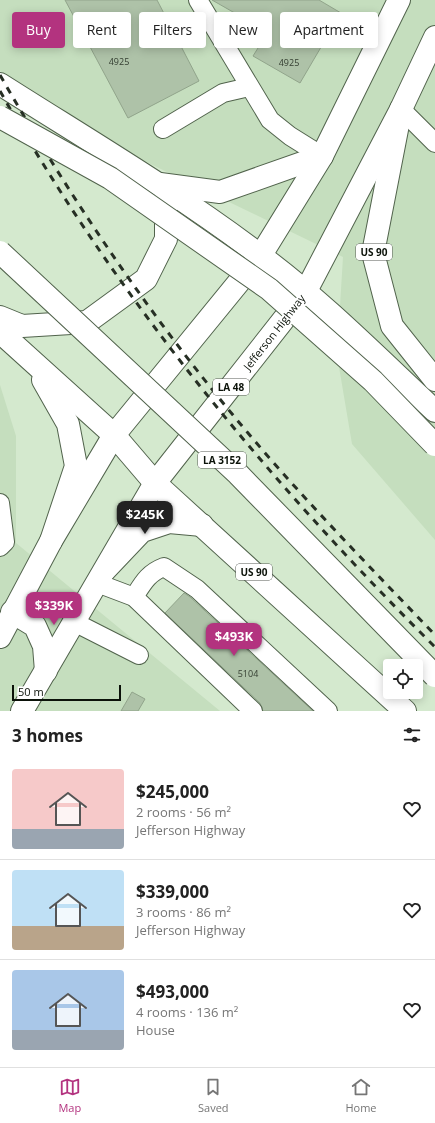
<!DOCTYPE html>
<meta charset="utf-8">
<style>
body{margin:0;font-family:"Open Sans",sans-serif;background:#f2f2f2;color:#222;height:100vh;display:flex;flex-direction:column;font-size:15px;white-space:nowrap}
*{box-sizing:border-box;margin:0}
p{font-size:13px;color:#767676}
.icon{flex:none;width:22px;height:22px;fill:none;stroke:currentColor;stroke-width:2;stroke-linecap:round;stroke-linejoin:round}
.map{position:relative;height:711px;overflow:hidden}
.sheet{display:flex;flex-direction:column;background:#fff;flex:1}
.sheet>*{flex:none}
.banner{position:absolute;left:12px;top:12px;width:411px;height:36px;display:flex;gap:8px}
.buttons{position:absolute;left:383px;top:659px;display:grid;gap:8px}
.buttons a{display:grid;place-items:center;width:40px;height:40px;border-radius:4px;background:#fff;box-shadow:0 2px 10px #0003;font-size:20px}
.scale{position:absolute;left:12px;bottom:10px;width:109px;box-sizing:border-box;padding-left:4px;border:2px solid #0b1209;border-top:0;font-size:11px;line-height:14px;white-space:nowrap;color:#0b1209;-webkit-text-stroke:3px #fff;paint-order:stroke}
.price{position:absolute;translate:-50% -34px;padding:0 9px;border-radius:8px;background:#b3337f;color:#fff;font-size:13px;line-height:26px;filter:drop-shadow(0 1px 2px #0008)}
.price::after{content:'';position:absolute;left:50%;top:24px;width:12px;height:9px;margin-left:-6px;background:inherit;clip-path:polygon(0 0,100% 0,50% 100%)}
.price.active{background:#222;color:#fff}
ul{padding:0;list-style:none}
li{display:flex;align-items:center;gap:12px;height:100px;padding:0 12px}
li+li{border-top:1px solid #e0e0e0}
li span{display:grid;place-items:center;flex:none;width:112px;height:80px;border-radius:4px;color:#555}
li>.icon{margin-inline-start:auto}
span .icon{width:48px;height:48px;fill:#fffc;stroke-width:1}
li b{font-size:17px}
h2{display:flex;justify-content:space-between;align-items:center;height:48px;padding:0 12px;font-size:17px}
.tag{padding:0 14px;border-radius:4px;background:#fff;box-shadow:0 2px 10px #0003;font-size:14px;line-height:36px}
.tag.active{background:#b3337f;color:#fff}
.tabs{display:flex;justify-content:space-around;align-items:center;height:56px;border-top:1px solid #e0e0e0;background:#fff;font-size:11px;color:#767676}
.tabs a{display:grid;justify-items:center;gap:2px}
.tabs .active{color:#b3337f}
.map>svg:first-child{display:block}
</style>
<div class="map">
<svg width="435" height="711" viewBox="0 0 435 711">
<rect width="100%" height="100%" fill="#d4e9ce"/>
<g fill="#c5debe">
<polygon points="0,0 435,0 435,540 352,444 337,355 343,257 136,157 0,71"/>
<polygon points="0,385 16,436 16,543 220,711 0,711"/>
</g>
<g fill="#aec2a8" stroke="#91a48b">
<polygon points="65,0 157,0 199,81 128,118"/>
<polygon points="212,0 319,0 341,13 300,83 253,56 268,32"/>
<polygon points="184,593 190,597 313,711 263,711 260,703 165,613"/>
<polygon points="132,692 145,699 138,711 121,711"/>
</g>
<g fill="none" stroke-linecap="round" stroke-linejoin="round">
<g stroke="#51634c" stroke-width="20">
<g id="minor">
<polyline points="198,0 270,120 290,136 322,156"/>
<polyline points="401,109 435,143"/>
<polyline points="163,129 223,93 249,87"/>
<polyline points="0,503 5,542 0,547"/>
<polyline points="97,583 134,597 253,711"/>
<path d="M 134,597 C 143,583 148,573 164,567 L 197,589 L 328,711"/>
<polyline points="74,622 139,655"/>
</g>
</g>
<g stroke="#51634c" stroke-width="24">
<g id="major">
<polyline points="12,612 35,626 44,646 46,671"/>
<polyline points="0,637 51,541 114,435 261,255 322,156 399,0"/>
<polyline points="22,711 155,483 306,291 401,109 435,37"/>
</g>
</g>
<g stroke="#51634c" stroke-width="24">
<g id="highway">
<path d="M 0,84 C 88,140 178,193 261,256 C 323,302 378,358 435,411"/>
<polyline points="401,109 373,253 392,326 435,380"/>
<polyline points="160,184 220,192 322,156"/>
<polyline points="0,317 22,326 87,322 146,279 166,239 166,207 164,201"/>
<polyline points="0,332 114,435 155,483 405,711"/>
<polyline points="43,380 68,424 76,466 51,541"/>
<polyline points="105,570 142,531 169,522 202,525"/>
</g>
</g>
<use href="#minor" stroke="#fff" stroke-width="18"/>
<use href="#major" stroke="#fff" stroke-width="22"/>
<use href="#highway" stroke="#fff" stroke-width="22"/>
<g stroke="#262f24" stroke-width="3" stroke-dasharray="7 7" stroke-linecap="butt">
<path d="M 0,75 C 72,201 154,322 248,433 C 307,503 372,569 435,635"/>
<path d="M 0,91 C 116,297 267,480 435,647"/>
</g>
<g stroke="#51634c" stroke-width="24" stroke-linecap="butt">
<g id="highway-bridge">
<polyline points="0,117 110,178 269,289 373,381 435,445"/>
<polyline points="0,252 238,474 435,676"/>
</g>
</g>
<use href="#highway-bridge" stroke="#fff" stroke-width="22"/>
</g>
<g text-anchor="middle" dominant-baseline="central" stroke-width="4" stroke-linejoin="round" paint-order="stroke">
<g font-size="9" fill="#343e31">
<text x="119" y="61">4925</text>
<text x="289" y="62">4925</text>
<text x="248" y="673">5104</text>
</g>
<g fill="#fff" stroke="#545953" stroke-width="1">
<rect x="356" y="244" width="36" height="16" rx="3"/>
<rect x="213" y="379" width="36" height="16" rx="3"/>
<rect x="198" y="452" width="48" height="16" rx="3"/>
<rect x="236" y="564" width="36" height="16" rx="3"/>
</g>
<g font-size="10" font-weight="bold" fill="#0b1209">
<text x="374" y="252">US 90</text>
<text x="231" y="387">LA 48</text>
<text x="222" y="460">LA 3152</text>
<text x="254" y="572">US 90</text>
</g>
<g font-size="11" fill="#0b1209" stroke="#fff">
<text transform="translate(274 332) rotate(-52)">Jefferson Highway</text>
</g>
</g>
</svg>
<div class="buttons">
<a><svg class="icon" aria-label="locate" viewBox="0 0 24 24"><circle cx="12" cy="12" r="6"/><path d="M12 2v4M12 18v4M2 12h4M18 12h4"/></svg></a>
</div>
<div class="scale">50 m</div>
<b class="price active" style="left:145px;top:535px">$245K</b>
<b class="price" style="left:54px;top:626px">$339K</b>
<b class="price" style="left:234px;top:657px">$493K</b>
<div class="banner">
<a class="tag active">Buy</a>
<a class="tag">Rent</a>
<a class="tag">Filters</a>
<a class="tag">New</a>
<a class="tag">Apartment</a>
</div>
</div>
<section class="sheet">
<h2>3 homes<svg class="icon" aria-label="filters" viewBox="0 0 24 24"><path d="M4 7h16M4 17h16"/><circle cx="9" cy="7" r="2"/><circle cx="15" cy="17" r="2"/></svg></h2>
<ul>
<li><span style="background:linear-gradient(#f6c9c9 75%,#9aa5b1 0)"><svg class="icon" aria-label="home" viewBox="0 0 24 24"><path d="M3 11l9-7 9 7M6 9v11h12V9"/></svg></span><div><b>$245,000</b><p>2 rooms · 56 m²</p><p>Jefferson Highway</p></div><svg class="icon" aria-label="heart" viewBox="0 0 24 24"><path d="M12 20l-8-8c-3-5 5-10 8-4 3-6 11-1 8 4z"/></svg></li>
<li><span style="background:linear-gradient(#bfe0f5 70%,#b9a48a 0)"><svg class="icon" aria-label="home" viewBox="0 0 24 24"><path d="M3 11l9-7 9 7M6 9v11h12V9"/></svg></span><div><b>$339,000</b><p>3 rooms · 86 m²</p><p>Jefferson Highway</p></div><svg class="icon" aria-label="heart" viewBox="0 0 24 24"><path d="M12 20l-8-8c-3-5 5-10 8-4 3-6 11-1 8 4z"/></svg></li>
<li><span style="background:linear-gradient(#a9c7e8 75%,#9aa5b1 0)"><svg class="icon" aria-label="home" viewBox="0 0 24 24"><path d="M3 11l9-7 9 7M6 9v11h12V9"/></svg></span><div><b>$493,000</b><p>4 rooms · 136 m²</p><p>House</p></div><svg class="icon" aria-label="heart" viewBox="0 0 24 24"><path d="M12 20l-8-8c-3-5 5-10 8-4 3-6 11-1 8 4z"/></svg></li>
</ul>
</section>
<nav class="tabs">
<a class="active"><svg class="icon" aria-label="map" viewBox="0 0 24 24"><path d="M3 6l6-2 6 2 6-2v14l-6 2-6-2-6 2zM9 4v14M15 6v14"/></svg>Map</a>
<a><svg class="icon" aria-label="saved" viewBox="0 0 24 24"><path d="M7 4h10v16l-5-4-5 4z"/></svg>Saved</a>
<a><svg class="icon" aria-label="home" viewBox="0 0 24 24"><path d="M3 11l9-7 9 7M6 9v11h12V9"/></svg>Home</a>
</nav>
